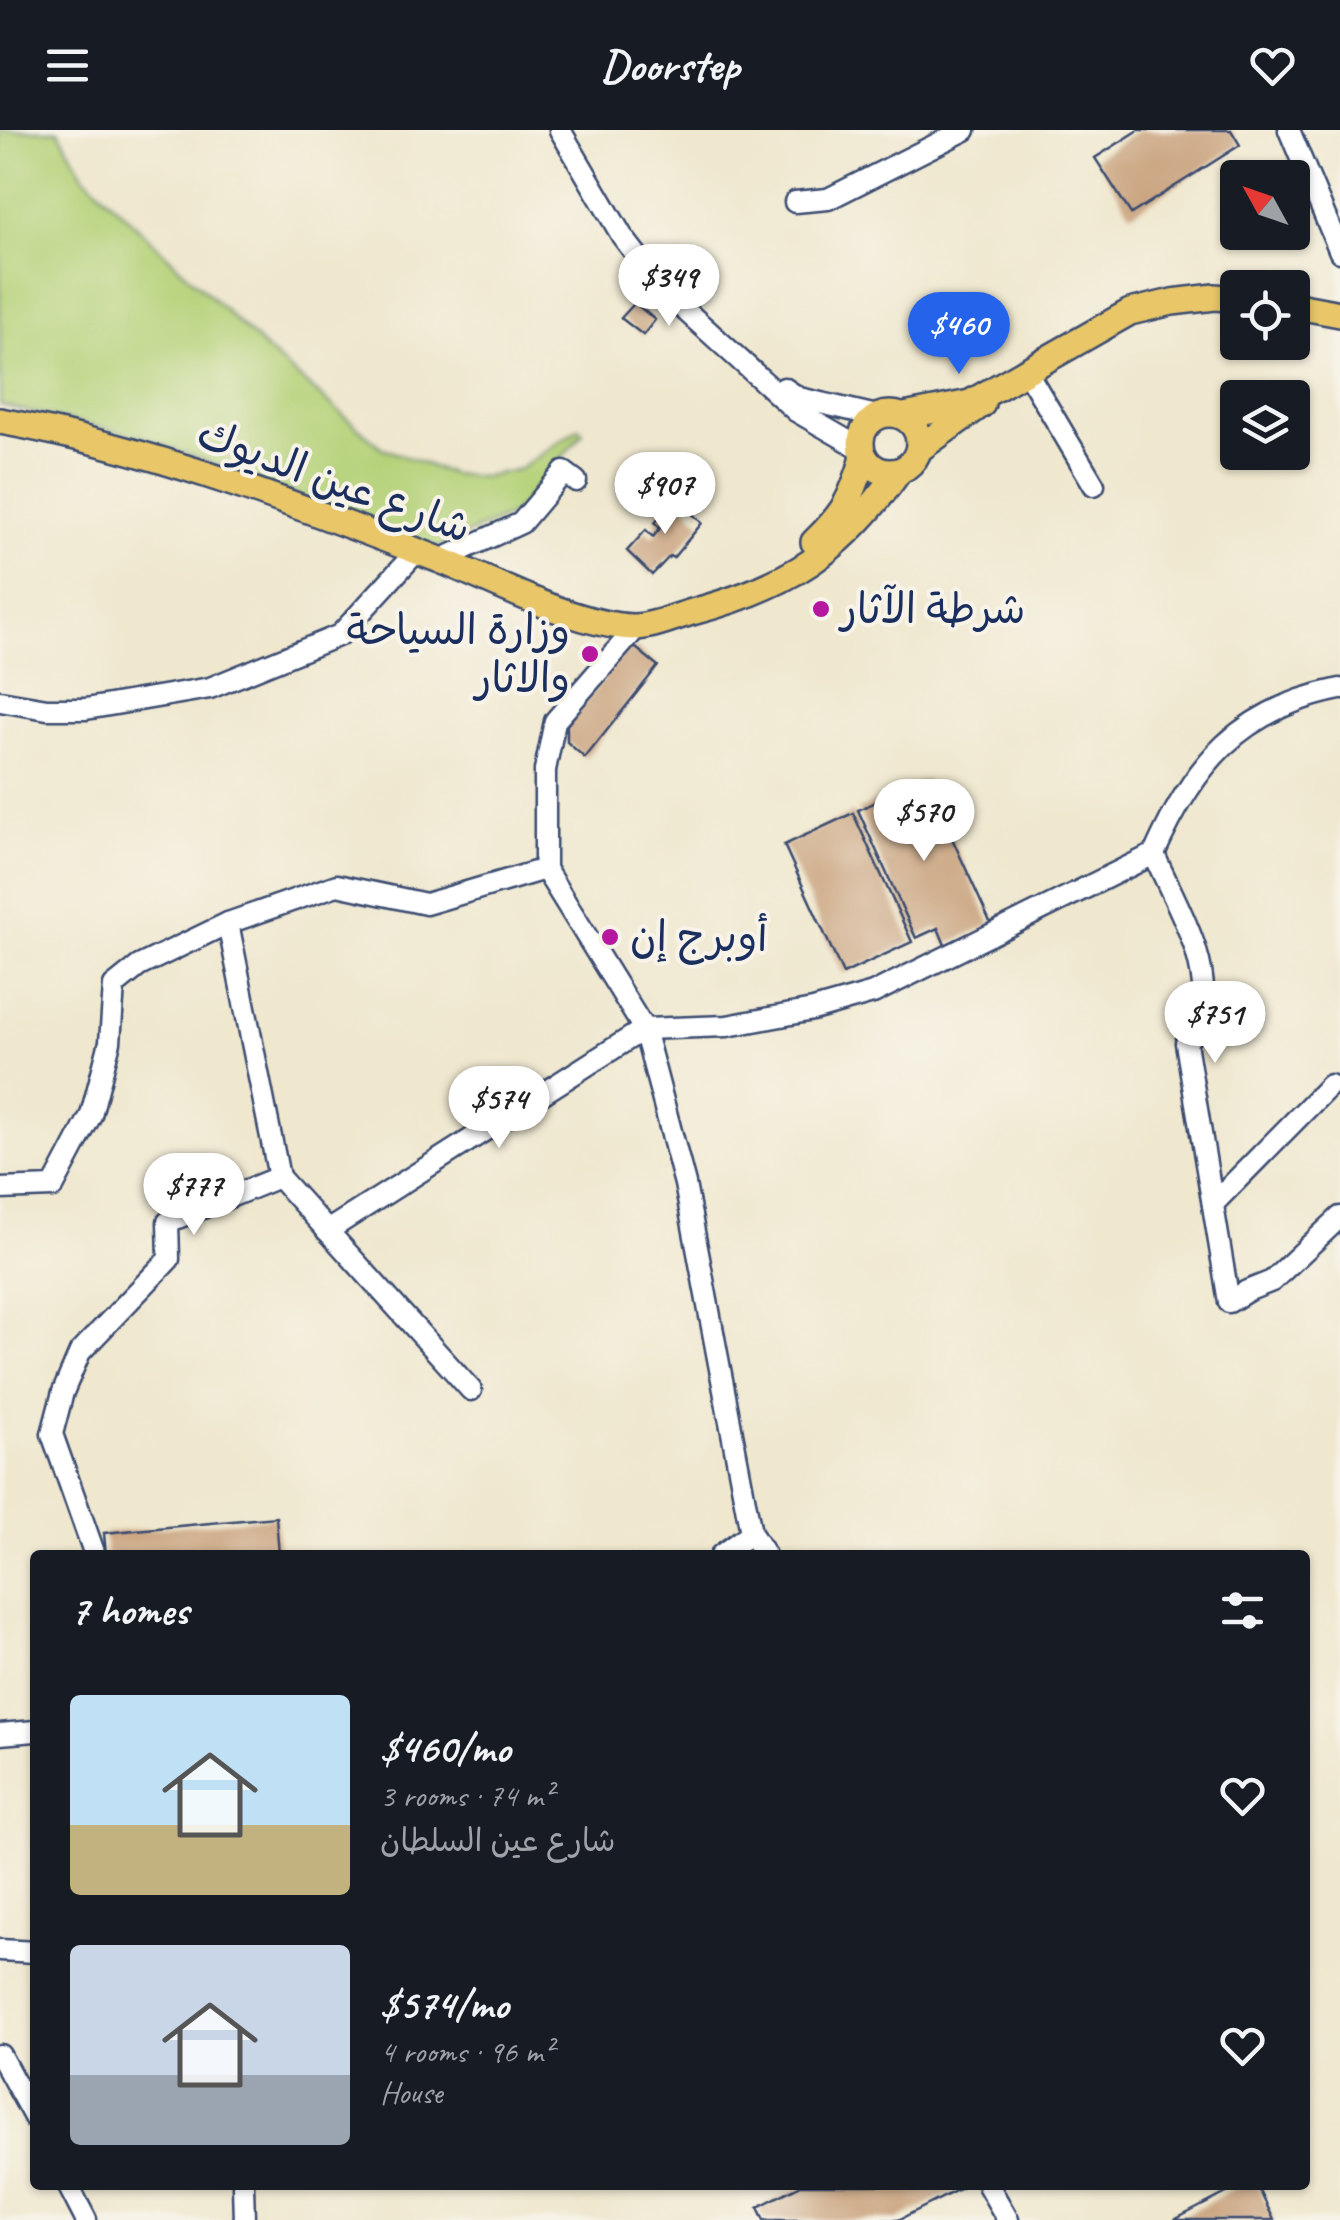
<!DOCTYPE html>
<meta charset="utf-8">
<style>
body{margin:0;font-family:Caveat,"Playpen Sans Arabic",sans-serif;background:#20242c;color:#f1f3f6;height:100vh;display:flex;flex-direction:column;font-size:38px;white-space:nowrap}
*{box-sizing:border-box;margin:0}
p{font-size:32px;color:#9ea1a6}
.icon{flex:none;width:55px;height:55px;fill:none;stroke:currentColor;stroke-width:2;stroke-linecap:round;stroke-linejoin:round}
.map{position:relative;flex:1;overflow:hidden}
.drawer{position:absolute;left:30px;top:1420px;width:1280px;height:640px;display:flex;flex-direction:column;background:#171b24;border-radius:10px;box-shadow:0 2px 8px #0004}
.drawer>*{flex:none}
.needle{width:65px;rotate:310deg}
.buttons{position:absolute;left:1220px;top:30px;display:grid;gap:20px}
.buttons a{display:grid;place-items:center;width:90px;height:90px;border-radius:10px;background:#171b24;box-shadow:0 2px 8px #0004;font-size:50px}
.price{position:absolute;translate:-50% -85px;padding:0 22px;border-radius:35px;background:#fff;color:#222;font-size:32px;line-height:65px;filter:drop-shadow(0 2px 5px #0008)}
.price::after{content:'';position:absolute;left:50%;top:60px;width:30px;height:22px;margin-left:-15px;background:inherit;clip-path:polygon(0 0,100% 0,50% 100%)}
.price.current{background:#2563eb;color:#fff}
ul{padding:0;list-style:none}
li{display:flex;align-items:center;gap:30px;height:250px;padding:0 40px}
li span{display:grid;place-items:center;flex:none;width:280px;height:200px;border-radius:10px;color:#555}
li>.icon{margin-inline-start:auto}
span .icon{width:120px;height:120px;fill:#fffc;stroke-width:1}
li b{font-size:42px}
h2{display:flex;justify-content:space-between;align-items:center;height:120px;padding:0 40px;font-size:42px}
header{display:flex;justify-content:space-between;align-items:center;height:130px;padding:0 40px;background:#171b24;font-size:45px;font-weight:700}
.map>svg:first-child{display:block}
</style>
<header><svg class="icon" aria-label="menu" viewBox="0 0 24 24"><path d="M4 6h16M4 12h16M4 18h16"/></svg>Doorstep<svg class="icon" aria-label="heart" viewBox="0 0 24 24"><path d="M12 20l-8-8c-3-5 5-10 8-4 3-6 11-1 8 4z"/></svg></header>
<div class="map">
<svg width="1340" height="2090" viewBox="0 0 1340 2090">
<rect width="100%" height="100%" fill="#f7f3e8"/>
<filter id="ink" filterUnits="userSpaceOnUse"><feTurbulence type="fractalNoise" baseFrequency=".01" numOctaves="2"/><feDisplacementMap in="SourceGraphic" scale="20" xChannelSelector="R" yChannelSelector="G"/><feConvolveMatrix kernelMatrix="1 2 1 2 8 2 1 2 1" color-interpolation-filters="sRGB"/></filter>
<filter id="wash" filterUnits="userSpaceOnUse"><feTurbulence type="fractalNoise" baseFrequency=".0048" numOctaves="4" result="noise"/><feDisplacementMap in="SourceGraphic" scale="40" xChannelSelector="R" yChannelSelector="G"/><feGaussianBlur stdDeviation="2.25" result="paint"/><feColorMatrix in="noise" values="0 0 0 0 0 0 0 0 0 0 0 0 0 0 0 0 0 1.4 0 .05"/><feComposite in="paint" operator="in"/></filter>
<g filter="url(#wash)">
<rect width="100%" height="100%" fill="#efe7ce"/>
<polygon fill="#b5d279" stroke="#68806c" stroke-width="2.5" points="0,0 58,0 84,45 109,70 272,225 382,318 451,344 483,347 520,339 579,298 583,303 513,384 437,418 142,307 0,275"/>
<g id="blocks">
<g fill="#cba682">
<polygon points="1139,0 1231,0 1240,15 1131,84 1095,28"/>
<polygon points="635,173 655,190 643,205 621,188"/>
<polygon points="676,368 702,393 673,428 670,426 652,445 627,421 646,400 653,407 660,398 655,393"/>
<polygon points="636,518 658,536 585,628 567,612 567,595 627,519"/>
<polygon points="925,649 991,794 945,815 938,798 916,808 858,680"/>
<polygon points="853,683 912,812 843,844 784,715"/>
<polygon points="276,1387 279,1425 106,1425 104,1403"/>
<polygon points="801,2055 960,2055 961,2058 898,2090 764,2090 758,2077"/>
<polygon points="1242,2055 1257,2055 1274,2090 1174,2090"/>
</g>
</g>
</g>
<g filter="url(#ink)">
<use href="#blocks" fill-opacity="0" stroke="#3b4b6f" stroke-width="2.5"/>
<g fill="none" stroke-linecap="round" stroke-linejoin="round">
<g stroke="#3b4b6f" stroke-width="25">
<g id="minor">
<polyline points="560,0 622,106 664,161 796,281 860,318"/>
<polyline points="1289,0 1340,122"/>
<polyline points="795,72 828,69 965,0"/>
<polyline points="1027,242 1094,355"/>
<polyline points="784,258 799,268 877,286"/>
<polyline points="440,430 521,393 564,342 576,351"/>
<polyline points="637,497 555,591 545,640 545,739 644,899 685,1054 751,1403"/>
<polyline points="0,571 47,579 86,579 210,558 340,505 416,422"/>
<path d="M 1154,724 C 1174,772 1213,831 1201,885 C 1199,895 1192,904 1186,913 L 1229,1172 L 1247,1161 L 1272,1151 L 1340,1087"/>
<polyline points="279,1047 228,793 337,755 426,774 545,739"/>
<polyline points="0,1059 53,1057 91,985 110,912 114,856 139,836 228,793"/>
<polyline points="1213,1074 1330,955"/>
<path d="M 327,1101 L 644,899 L 727,896 L 813,880 L 873,863 L 1154,724 C 1194,634 1239,579 1340,559"/>
<polyline points="95,1425 52,1304 63,1262 80,1222 169,1129 168,1092 279,1047 471,1260"/>
<polyline points="721,1425 751,1403 765,1425"/>
<polyline points="0,1604 35,1601"/>
<polyline points="0,1820 35,1822"/>
<polyline points="0,1925 35,1989"/>
<polyline points="68,2055 86,2090"/>
<polyline points="243,2055 244,2090"/>
<polyline points="988,2055 1008,2090"/>
</g>
</g>
<g stroke="#3b4b6f" stroke-width="30">
<g id="major">
<polyline points="1292,175 1340,184"/>
<circle cx="890" cy="313" r="29"/>
<polyline points="904,286 970,273 1130,182 1172,172 1215,167 1238,169"/>
<path d="M 0,291 C 151,318 298,375 440,430 C 496,452 574,495 633,497 C 652,497 674,487 692,482 C 789,456 841,423 899,341"/>
<polyline points="919,319 982,274"/>
<path d="M 814,412 C 845,382 851,369 864,328"/>
</g>
</g>
<use href="#minor" stroke="#fff" stroke-width="20"/>
<use href="#major" stroke="#e9c769" stroke-width="25"/>
</g>
</g>
<g fill="#b5179e" stroke="#f7f3e8" stroke-width="4">
<circle cx="821" cy="479" r="10"/>
<circle cx="590" cy="524" r="10"/>
<circle cx="610" cy="807" r="10"/>
</g>
<g text-anchor="middle" dominant-baseline="central" stroke-width="8" stroke-linejoin="round" paint-order="stroke">
<g font-size="42" fill="#1b2f5e" stroke="#f7f3e8">
<text transform="translate(334 351) rotate(20)">شارع عين الديوك</text>
</g>
<g font-size="42" fill="#1b2f5e" stroke="#f7f3e8" text-anchor="start">
<text x="841" y="479">شرطة الآثار</text>
<text x="570" y="500" text-anchor="end">وزارة السياحة<tspan x="570" dy="48">والاثار</tspan></text>
<text x="630" y="807">أوبرج إن</text>
</g>
</g>
</svg>
<div class="buttons">
<a><svg class="needle" viewBox="-14 -14 28 28"><path d="M0-13l5 13h-10z" fill="#e53935"/><path d="M0 13l5-13h-10z" fill="#9ea1a6"/></svg></a>
<a><svg class="icon" aria-label="locate" viewBox="0 0 24 24"><circle cx="12" cy="12" r="6"/><path d="M12 2v4M12 18v4M2 12h4M18 12h4"/></svg></a>
<a><svg class="icon" aria-label="layers" viewBox="0 0 24 24"><path d="M12 4l9 5-9 5-9-5zM3 14l9 5 9-5"/></svg></a>
</div>
<b class="price" style="left:669px;top:199px">$349</b>
<b class="price current" style="left:959px;top:247px">$460</b>
<b class="price" style="left:665px;top:407px">$907</b>
<b class="price" style="left:924px;top:734px">$570</b>
<b class="price" style="left:1215px;top:936px">$751</b>
<b class="price" style="left:499px;top:1021px">$574</b>
<b class="price" style="left:194px;top:1108px">$777</b>
<section class="drawer">
<h2>7 homes<svg class="icon" aria-label="filters" viewBox="0 0 24 24"><path d="M4 7h16M4 17h16"/><circle cx="9" cy="7" r="2"/><circle cx="15" cy="17" r="2"/></svg></h2>
<ul>
<li><span style="background:linear-gradient(#bfe0f5 65%,#c2b280 0)"><svg class="icon" aria-label="home" viewBox="0 0 24 24"><path d="M3 11l9-7 9 7M6 9v11h12V9"/></svg></span><div><b>$460/mo</b><p>3 rooms · 74 m²</p><p>شارع عين السلطان</p></div><svg class="icon" aria-label="heart" viewBox="0 0 24 24"><path d="M12 20l-8-8c-3-5 5-10 8-4 3-6 11-1 8 4z"/></svg></li>
<li><span style="background:linear-gradient(#c9d6e8 65%,#9aa5b1 0)"><svg class="icon" aria-label="home" viewBox="0 0 24 24"><path d="M3 11l9-7 9 7M6 9v11h12V9"/></svg></span><div><b>$574/mo</b><p>4 rooms · 96 m²</p><p>House</p></div><svg class="icon" aria-label="heart" viewBox="0 0 24 24"><path d="M12 20l-8-8c-3-5 5-10 8-4 3-6 11-1 8 4z"/></svg></li>
</ul>
</section>
</div>
